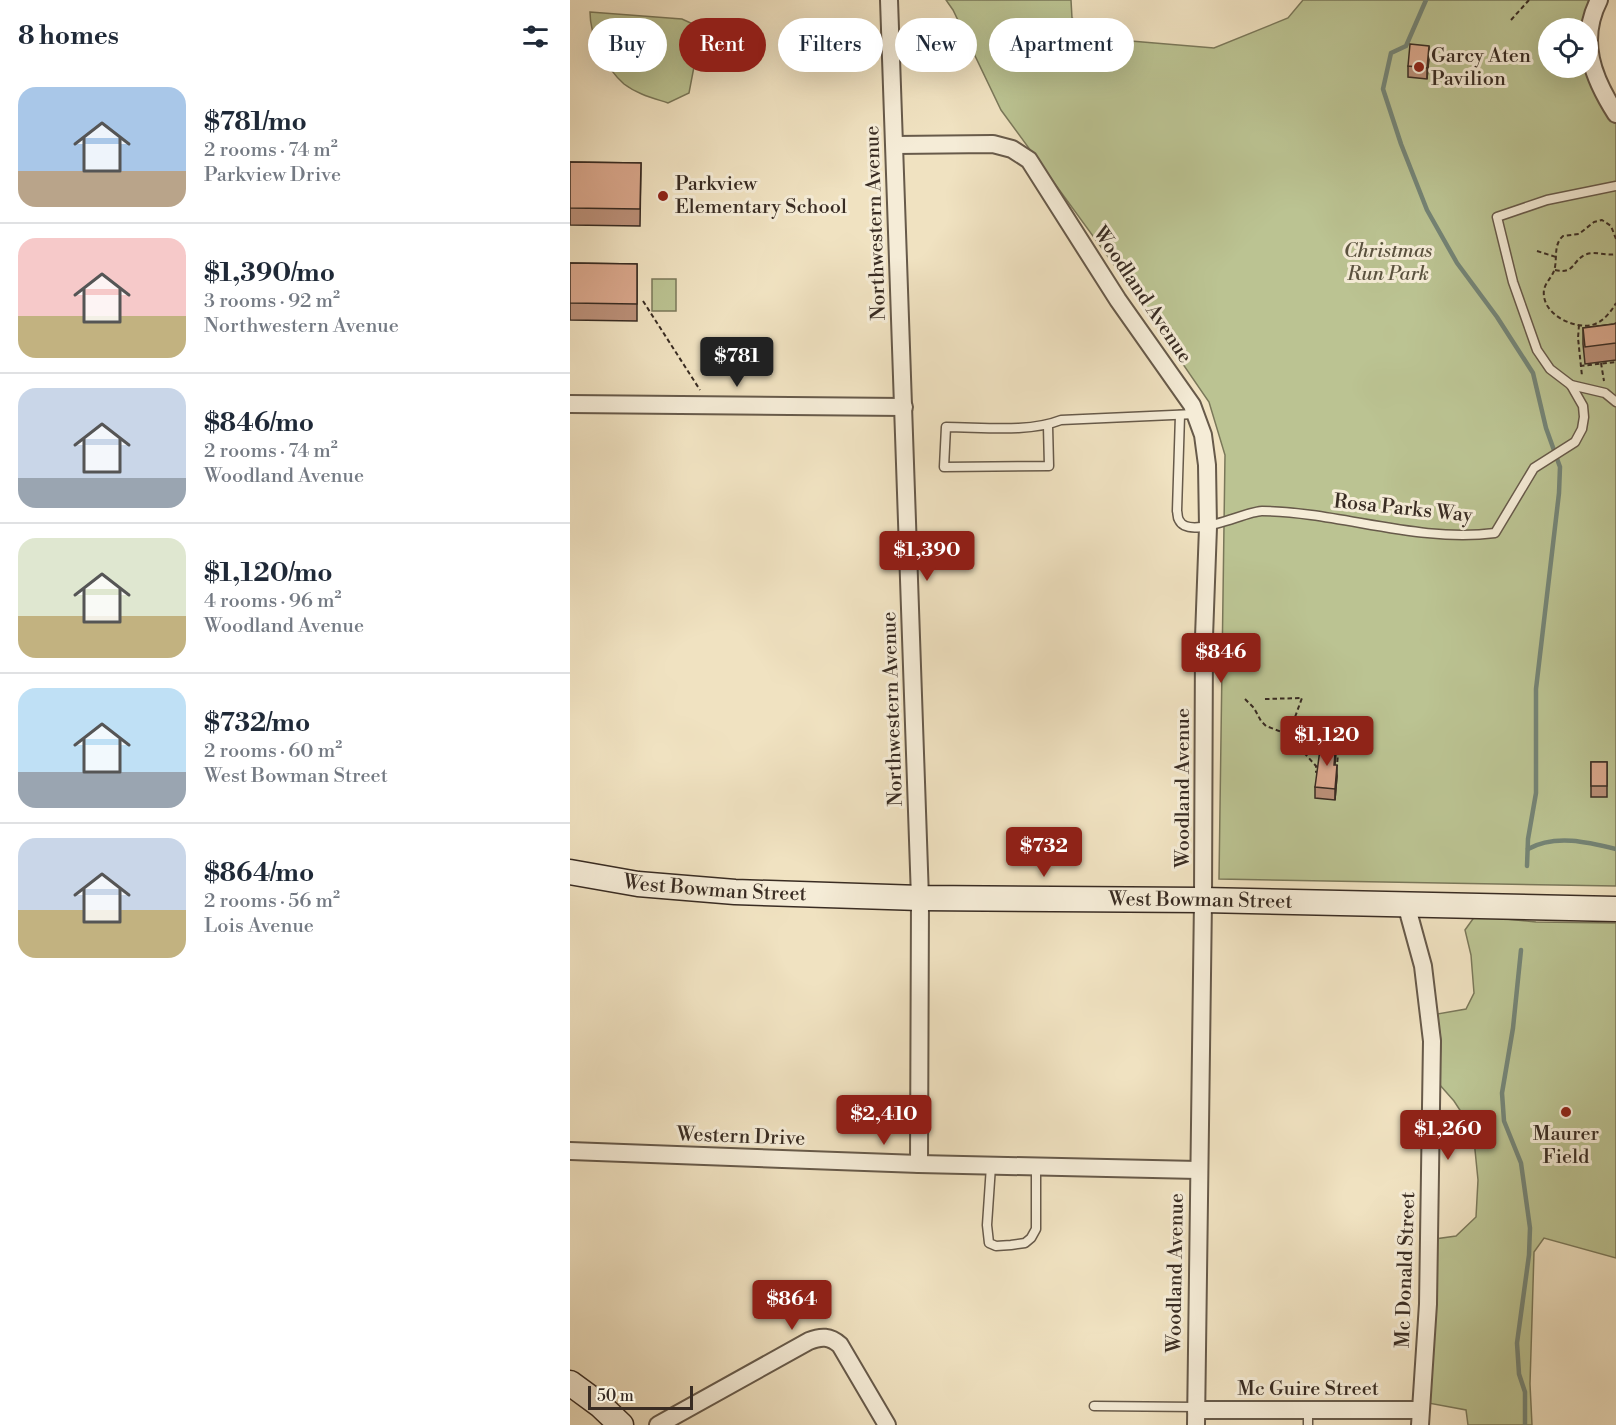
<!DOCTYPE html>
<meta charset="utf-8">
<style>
body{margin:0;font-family:"Libre Bodoni",serif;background:#f2f2f3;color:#1f2937;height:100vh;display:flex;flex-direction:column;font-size:22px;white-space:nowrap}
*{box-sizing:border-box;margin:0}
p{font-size:20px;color:#747a83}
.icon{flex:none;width:33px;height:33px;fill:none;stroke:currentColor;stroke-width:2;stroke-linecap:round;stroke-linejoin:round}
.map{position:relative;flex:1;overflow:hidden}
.sheet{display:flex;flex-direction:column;background:#fff;width:570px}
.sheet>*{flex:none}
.top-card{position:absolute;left:18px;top:18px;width:570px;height:54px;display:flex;gap:12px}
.controls{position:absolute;left:968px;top:18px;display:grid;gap:12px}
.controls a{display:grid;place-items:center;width:60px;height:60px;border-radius:50%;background:#fff;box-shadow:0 6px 24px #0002;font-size:30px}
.scale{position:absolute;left:18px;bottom:15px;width:105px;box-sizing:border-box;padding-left:6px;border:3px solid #392c23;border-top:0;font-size:16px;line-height:21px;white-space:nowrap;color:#392c23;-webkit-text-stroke:4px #f5ecd7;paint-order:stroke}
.price{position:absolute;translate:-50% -51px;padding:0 14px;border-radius:6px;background:#8f2418;color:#fff;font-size:20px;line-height:39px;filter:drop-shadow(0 2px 3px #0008)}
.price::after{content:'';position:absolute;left:50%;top:36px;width:18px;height:14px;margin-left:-9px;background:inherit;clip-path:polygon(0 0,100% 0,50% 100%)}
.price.active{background:#222;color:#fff}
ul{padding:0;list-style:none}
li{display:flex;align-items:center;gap:18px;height:150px;padding:0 18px}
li+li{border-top:2px solid #e0e1e3}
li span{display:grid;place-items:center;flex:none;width:168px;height:120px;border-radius:18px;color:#555}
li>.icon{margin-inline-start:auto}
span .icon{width:72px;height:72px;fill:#fffc;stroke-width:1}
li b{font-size:26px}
h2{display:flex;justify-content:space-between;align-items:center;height:72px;padding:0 18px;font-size:26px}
.chip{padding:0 21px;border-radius:27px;background:#fff;box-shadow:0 6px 24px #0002;font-size:21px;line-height:54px}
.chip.active{background:#8f2418;color:#fff}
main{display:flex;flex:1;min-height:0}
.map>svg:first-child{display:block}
</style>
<main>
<section class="sheet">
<h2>8 homes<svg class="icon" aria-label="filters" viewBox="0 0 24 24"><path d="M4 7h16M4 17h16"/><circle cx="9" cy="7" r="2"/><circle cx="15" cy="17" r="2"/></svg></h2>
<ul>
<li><span style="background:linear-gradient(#a9c7e8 70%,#b9a48a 0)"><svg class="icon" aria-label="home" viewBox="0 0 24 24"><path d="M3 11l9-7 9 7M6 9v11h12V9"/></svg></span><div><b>$781/mo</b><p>2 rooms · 74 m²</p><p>Parkview Drive</p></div></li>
<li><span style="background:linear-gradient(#f6c9c9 65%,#c2b280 0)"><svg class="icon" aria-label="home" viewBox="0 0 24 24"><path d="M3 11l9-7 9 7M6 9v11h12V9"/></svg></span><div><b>$1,390/mo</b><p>3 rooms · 92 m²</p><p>Northwestern Avenue</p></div></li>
<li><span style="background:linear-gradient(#c9d6e8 75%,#9aa5b1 0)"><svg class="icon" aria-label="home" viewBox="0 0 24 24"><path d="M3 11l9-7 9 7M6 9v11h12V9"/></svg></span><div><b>$846/mo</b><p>2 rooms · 74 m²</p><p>Woodland Avenue</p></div></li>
<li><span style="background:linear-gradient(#dfe7d0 65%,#c2b280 0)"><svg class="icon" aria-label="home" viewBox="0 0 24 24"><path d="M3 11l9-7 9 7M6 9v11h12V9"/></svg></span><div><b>$1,120/mo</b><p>4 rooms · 96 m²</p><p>Woodland Avenue</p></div></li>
<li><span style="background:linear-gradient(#bfe0f5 70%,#9aa5b1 0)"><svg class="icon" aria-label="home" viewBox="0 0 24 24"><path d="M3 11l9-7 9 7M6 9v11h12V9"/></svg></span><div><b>$732/mo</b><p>2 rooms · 60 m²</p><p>West Bowman Street</p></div></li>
<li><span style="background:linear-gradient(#c9d6e8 60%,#c2b280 0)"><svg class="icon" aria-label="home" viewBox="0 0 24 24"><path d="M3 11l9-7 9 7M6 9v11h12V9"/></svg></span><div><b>$864/mo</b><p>2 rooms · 56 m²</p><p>Lois Avenue</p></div></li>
</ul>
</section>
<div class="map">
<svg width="1046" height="1425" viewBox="0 0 1046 1425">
<rect width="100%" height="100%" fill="#f0e2c1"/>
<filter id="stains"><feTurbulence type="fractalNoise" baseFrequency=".00333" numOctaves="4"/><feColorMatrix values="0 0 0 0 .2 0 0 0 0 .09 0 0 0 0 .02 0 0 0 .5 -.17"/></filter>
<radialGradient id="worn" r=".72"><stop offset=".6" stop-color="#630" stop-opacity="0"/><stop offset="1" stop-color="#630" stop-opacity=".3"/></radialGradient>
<g fill="#bbc392" stroke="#7a785a" stroke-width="1.5">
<polygon points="376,0 501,0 502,18 537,39 644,48 718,18 733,0 1019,0 1010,28 978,28 978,68 1017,68 1046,114 1046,886 649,879 655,455 639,402 558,284 431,110 383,10"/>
<path d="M 20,12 L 112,19 L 123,24 L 127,51 L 119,93 L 98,103 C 83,98 67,94 54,84 C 35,67 20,37 20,12 Z"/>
<rect x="82" y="279" width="24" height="32"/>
<polygon points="905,916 966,922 1046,923 1046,1258 974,1238 964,1252 960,1384 962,1425 898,1425 896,1410 858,1403 865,1239 886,1236 906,1217 908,1180 903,1130 884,1101 869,1084 871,1041 867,1014 896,1009 904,993 901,955 895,930"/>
</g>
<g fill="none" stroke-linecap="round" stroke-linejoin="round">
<g stroke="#748476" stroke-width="4.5">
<polyline points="856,0 836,46 821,53 813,89 831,144 857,210 887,263 927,317 963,373 976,428 990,467 989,493 966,689 966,793 958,839 957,866"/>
<path d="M 958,849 C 985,834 1018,842 1046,849"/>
<polyline points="951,950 943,1028 932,1093 934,1121 951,1163 960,1228 959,1255 947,1343 949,1374 955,1392 955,1425"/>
</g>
<g stroke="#675a4a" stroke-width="11">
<g id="lane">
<polyline points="1001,385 1035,393 1046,402"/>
<path d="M 610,415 L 607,511 C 608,514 607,517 609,520 C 619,541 675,511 692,511 C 770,512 847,543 925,533 L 964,468 L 1005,442 L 1012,429 L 1014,417 L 1013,406 L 1001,385 L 980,369 L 967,350 L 943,282 L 927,217 L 977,200 L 1046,186"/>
<path d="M 478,426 L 479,466 L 374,467 L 376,427 C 412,427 458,433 491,420 L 625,414"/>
<polyline points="421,1166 417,1225 419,1243 426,1246 441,1245 455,1243 461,1238 466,1229 466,1167"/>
<polyline points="524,1406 626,1407"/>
<polyline points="738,1425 738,1410"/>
</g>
</g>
<g stroke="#675a4a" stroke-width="20">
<g id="street">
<polyline points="319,0 350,898 349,1164"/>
<path d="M 1029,0 C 1008,41 1023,78 1046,114"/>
<polyline points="325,145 423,144 442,149 459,160 548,300 622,405 633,435 637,465 638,527 634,637 633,900 626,1425"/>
<polyline points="0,404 334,407"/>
<polyline points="836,904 853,966 862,1041 858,1304 850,1425"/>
<polyline points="0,1151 349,1164 628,1170"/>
<polyline points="626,1410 850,1410"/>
<path d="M 88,1425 L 239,1341 C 251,1336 260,1336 270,1345 L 317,1425"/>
</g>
</g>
<g stroke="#392c23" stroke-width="27">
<g id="secondary">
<path id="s1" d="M 0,872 L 68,884 L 165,892 L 350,898 L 633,900 L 1046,909"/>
<polyline points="0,1383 30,1405 51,1425"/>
</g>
</g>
<g stroke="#392c23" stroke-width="2" stroke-dasharray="4.5 3" stroke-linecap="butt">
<polyline points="941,20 959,0"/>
<path d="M 1046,239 L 1041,226 L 1032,220 L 1024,222 L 1009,234 L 993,236 C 984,244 987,255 985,267 C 983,279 972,283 974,296 C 976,316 1005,329 1022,325 C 1033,322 1041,312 1046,303"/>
<polyline points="967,251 986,257"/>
<path d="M 985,270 C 1006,275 1002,259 1017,254 C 1024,251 1036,256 1046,254"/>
<polyline points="73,301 130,390"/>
<polyline points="1009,325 1008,338 1012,376"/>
<polyline points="1031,363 1034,381"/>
<polyline points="1010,366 1046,362"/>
<polyline points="675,699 684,708 691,721 696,726 717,734 746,766 746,772 750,772"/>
<polyline points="695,699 732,698 718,736"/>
<polyline points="732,750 751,752"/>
<polyline points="765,753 768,753 767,766"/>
</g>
<use href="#lane" stroke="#f5ecd7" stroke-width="8"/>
<use href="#street" stroke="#f5ecd7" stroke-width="16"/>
<use href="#secondary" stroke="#f5ecd7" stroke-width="24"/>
</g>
<g fill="#bb9079" stroke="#392c23" stroke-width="1.5">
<polygon points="859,57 857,79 838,77 838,66"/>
<polygon points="0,162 71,163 70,226 0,225"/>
<polygon points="0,263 67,264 67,321 0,320"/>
<polygon points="1046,323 1046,360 1015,364 1013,344 1013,328 1044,324"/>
<polygon points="766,754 765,765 767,776 765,800 745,798 745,787"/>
<rect x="1021" y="762" width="16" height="35"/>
</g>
<g fill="#997663" stroke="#392c23" stroke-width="1.5">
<polygon points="859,46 859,57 857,79 857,68"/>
<polygon points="767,765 767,776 765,800 765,789"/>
</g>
<g fill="#daa88d" stroke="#392c23" stroke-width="1.5">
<polygon points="840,44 859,46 857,68 838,66"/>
<polygon points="0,162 71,163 70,209 0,208"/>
<polygon points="0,263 67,264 67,304 0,303"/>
<polygon points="1046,323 1046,343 1015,347 1013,328 1044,324"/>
<polygon points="751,742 766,743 764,765 767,765 765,789 745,787"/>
<rect x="1021" y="762" width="16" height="24"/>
</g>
<g fill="#8f2418" stroke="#f5ecd7" stroke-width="2">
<circle cx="849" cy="67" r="6"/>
<circle cx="93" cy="196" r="6"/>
<circle cx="996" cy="1112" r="6"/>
</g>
<g text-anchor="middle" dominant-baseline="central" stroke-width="6" stroke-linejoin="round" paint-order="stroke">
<g font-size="20" fill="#392c23" stroke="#f5ecd7" text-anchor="start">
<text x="861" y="56">Garcy Aten<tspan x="861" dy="23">Pavilion</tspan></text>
<text x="105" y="184">Parkview<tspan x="105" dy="23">Elementary School</tspan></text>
<text x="996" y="1134" text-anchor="middle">Maurer<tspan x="996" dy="23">Field</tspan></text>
</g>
<g font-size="20" fill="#392c23" stroke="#f5ecd7">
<text transform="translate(306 223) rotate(-92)">Northwestern Avenue</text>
<text transform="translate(572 295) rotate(56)">Woodland Avenue</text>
<text transform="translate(833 509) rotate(6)">Rosa Parks Way</text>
<text transform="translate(323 709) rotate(-92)">Northwestern Avenue</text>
<text transform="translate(613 788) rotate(-90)">Woodland Avenue</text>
<text stroke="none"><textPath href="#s1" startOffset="146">West Bowman Street</textPath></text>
<text stroke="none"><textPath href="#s1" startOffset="632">West Bowman Street</textPath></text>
<text transform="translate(171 1137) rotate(2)">Western Drive</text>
<text transform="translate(836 1270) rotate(-88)">Mc Donald Street</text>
<text transform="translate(606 1273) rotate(-89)">Woodland Avenue</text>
<text x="738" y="1389">Mc Guire Street</text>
</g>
<g font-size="20" font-style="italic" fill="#5a523f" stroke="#f5ecd7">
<text x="818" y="251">Christmas<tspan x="818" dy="23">Run Park</tspan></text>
</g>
</g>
<rect width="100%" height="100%" filter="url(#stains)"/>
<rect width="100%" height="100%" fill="url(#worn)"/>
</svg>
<div class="controls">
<a><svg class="icon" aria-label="locate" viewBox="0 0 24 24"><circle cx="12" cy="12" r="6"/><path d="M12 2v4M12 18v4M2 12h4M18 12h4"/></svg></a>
</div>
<div class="scale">50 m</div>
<b class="price active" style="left:167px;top:388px">$781</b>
<b class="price" style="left:357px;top:582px">$1,390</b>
<b class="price" style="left:651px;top:684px">$846</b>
<b class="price" style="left:757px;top:767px">$1,120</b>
<b class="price" style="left:474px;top:878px">$732</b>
<b class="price" style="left:314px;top:1146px">$2,410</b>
<b class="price" style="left:878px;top:1161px">$1,260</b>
<b class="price" style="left:222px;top:1331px">$864</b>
<div class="top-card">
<a class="chip">Buy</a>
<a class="chip active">Rent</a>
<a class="chip">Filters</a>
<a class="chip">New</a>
<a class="chip">Apartment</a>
</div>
</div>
</main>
